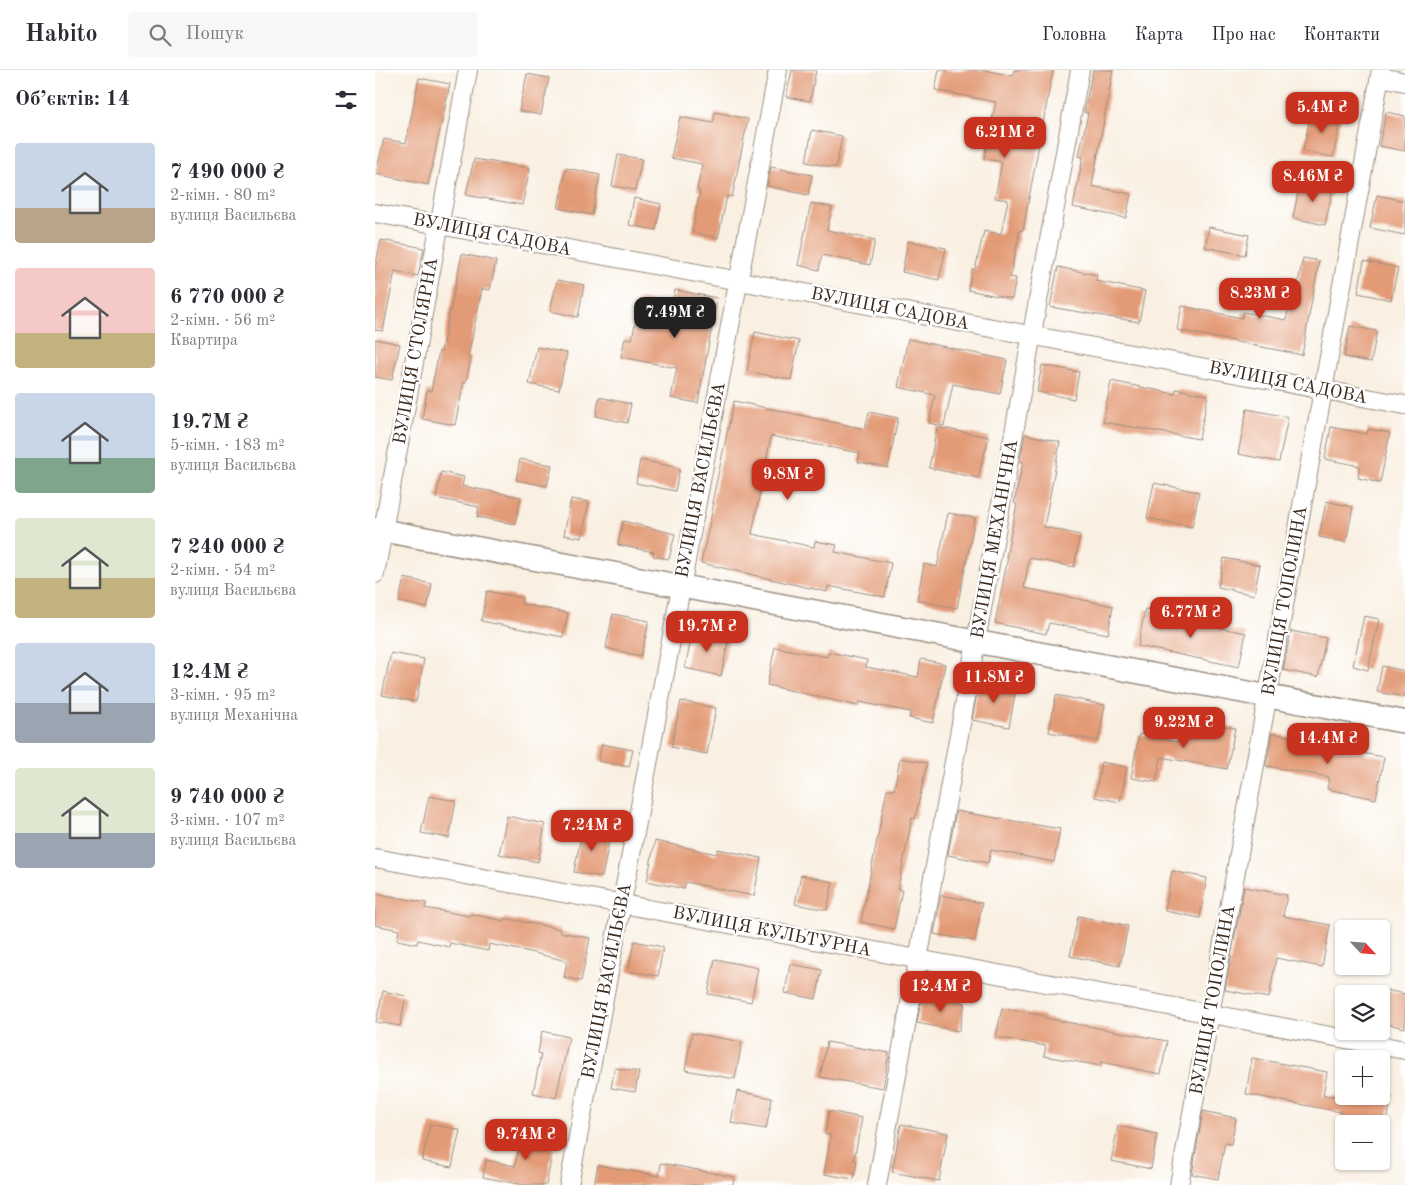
<!DOCTYPE html>
<html lang="uk">
<meta charset="utf-8">
<style>
body{margin:0;font-family:"Old Standard TT",serif;background:#f7f7f7;color:#2b2b33;height:100vh;display:flex;flex-direction:column;font-size:19px;white-space:nowrap}
*{box-sizing:border-box;margin:0}
p{font-size:16px;color:#7c7c81}
.icon{flex:none;width:28px;height:28px;fill:none;stroke:currentColor;stroke-width:2;stroke-linecap:round;stroke-linejoin:round}
.map{position:relative;flex:1;overflow:hidden}
.drawer{display:flex;flex-direction:column;background:#fff;width:375px}
.drawer>*{flex:none}
.needle{width:32px;rotate:116deg}
.tools{position:absolute;left:960px;top:850px;display:grid;gap:10px}
.tools a{display:grid;place-items:center;width:55px;height:55px;border-radius:5px;background:#fff;box-shadow:0 1px 4px #0004;font-size:25px}
.price{position:absolute;translate:-50% -42px;padding:0 11px;border-radius:10px;background:#c8321e;color:#fff;font-size:16px;line-height:32px;filter:drop-shadow(0 1px 2px #0008)}
.price::after{content:'';position:absolute;left:50%;top:30px;width:15px;height:11px;margin-left:-8px;background:inherit;clip-path:polygon(0 0,100% 0,50% 100%)}
.price.active{background:#222;color:#fff}
ul{padding:0;list-style:none}
li{display:flex;align-items:center;gap:15px;height:125px;padding:0 15px}
li span{display:grid;place-items:center;flex:none;width:140px;height:100px;border-radius:5px;color:#555}
li>.icon{margin-inline-start:auto}
span .icon{width:60px;height:60px;fill:#fffc;stroke-width:1}
li b{font-size:21px}
h2{display:flex;justify-content:space-between;align-items:center;height:60px;padding:0 15px;font-size:21px}
header{display:flex;align-items:center;gap:30px;box-sizing:border-box;height:70px;padding:0 25px;background:#fff;border-bottom:1px solid #e1e1e2}
header strong{font-size:24px}
nav{display:flex;gap:28px;margin-inline-start:auto;font-size:18px}
.search{width:350px;height:45px;background:#f7f7f7;display:flex;align-items:center;gap:12px;box-sizing:border-box;padding:0 18px;border-radius:5px;color:#7c7c81;font-size:19px}
main{display:flex;flex:1;min-height:0}
.map>svg:first-child{display:block}
</style>
<header>
<strong>Habito</strong>
<div class="search"><svg class="icon" aria-label="search" viewBox="0 0 24 24"><circle cx="10" cy="10" r="6"/><path d="M15 15l6 6"/></svg>Пошук</div>
<nav><a>Головна</a><a>Карта</a><a>Про нас</a><a>Контакти</a></nav>
</header>
<main>
<section class="drawer">
<h2>Об’єктів: 14<svg class="icon" aria-label="filters" viewBox="0 0 24 24"><path d="M4 7h16M4 17h16"/><circle cx="9" cy="7" r="2"/><circle cx="15" cy="17" r="2"/></svg></h2>
<ul>
<li><span style="background:linear-gradient(#c9d6e8 65%,#b9a48a 0)"><svg class="icon" aria-label="home" viewBox="0 0 24 24"><path d="M3 11l9-7 9 7M6 9v11h12V9"/></svg></span><div><b>7 490 000 ₴</b><p>2-кімн. · 80 m²</p><p>вулиця Васильєва</p></div></li>
<li><span style="background:linear-gradient(#f6c9c9 65%,#c2b280 0)"><svg class="icon" aria-label="home" viewBox="0 0 24 24"><path d="M3 11l9-7 9 7M6 9v11h12V9"/></svg></span><div><b>6 770 000 ₴</b><p>2-кімн. · 56 m²</p><p>Квартира</p></div></li>
<li><span style="background:linear-gradient(#c9d6e8 65%,#7fa58c 0)"><svg class="icon" aria-label="home" viewBox="0 0 24 24"><path d="M3 11l9-7 9 7M6 9v11h12V9"/></svg></span><div><b>19.7M ₴</b><p>5-кімн. · 183 m²</p><p>вулиця Васильєва</p></div></li>
<li><span style="background:linear-gradient(#dfe7d0 60%,#c2b280 0)"><svg class="icon" aria-label="home" viewBox="0 0 24 24"><path d="M3 11l9-7 9 7M6 9v11h12V9"/></svg></span><div><b>7 240 000 ₴</b><p>2-кімн. · 54 m²</p><p>вулиця Васильєва</p></div></li>
<li><span style="background:linear-gradient(#c9d6e8 60%,#9aa5b1 0)"><svg class="icon" aria-label="home" viewBox="0 0 24 24"><path d="M3 11l9-7 9 7M6 9v11h12V9"/></svg></span><div><b>12.4M ₴</b><p>3-кімн. · 95 m²</p><p>вулиця Механічна</p></div></li>
<li><span style="background:linear-gradient(#dfe7d0 65%,#9aa5b1 0)"><svg class="icon" aria-label="home" viewBox="0 0 24 24"><path d="M3 11l9-7 9 7M6 9v11h12V9"/></svg></span><div><b>9 740 000 ₴</b><p>3-кімн. · 107 m²</p><p>вулиця Васильєва</p></div></li>
</ul>
</section>
<div class="map">
<svg width="1030" height="1115" viewBox="0 0 1030 1115">
<rect width="100%" height="100%" fill="#fff"/>
<filter id="ink" filterUnits="userSpaceOnUse"><feTurbulence type="fractalNoise" baseFrequency=".02" numOctaves="2"/><feDisplacementMap in="SourceGraphic" scale="10" xChannelSelector="R" yChannelSelector="G"/><feConvolveMatrix kernelMatrix="1 2 1 2 8 2 1 2 1" color-interpolation-filters="sRGB"/></filter>
<filter id="wash" filterUnits="userSpaceOnUse"><feTurbulence type="fractalNoise" baseFrequency=".0096" numOctaves="4" result="noise"/><feDisplacementMap in="SourceGraphic" scale="20" xChannelSelector="R" yChannelSelector="G"/><feGaussianBlur stdDeviation="1.12" result="paint"/><feColorMatrix in="noise" values="0 0 0 0 0 0 0 0 0 0 0 0 0 0 0 0 0 1.4 0 .05"/><feComposite in="paint" operator="in"/></filter>
<g filter="url(#wash)">
<rect width="100%" height="100%" fill="#f9f0e2"/>
<g id="blocks">
<g fill="#e39b77">
<polygon points="417,0 441,0 435,31 411,27"/>
<polygon points="564,0 610,0 638,6 639,0 678,0 648,160 645,160 635,207 641,208 637,229 593,220 597,199 600,200 609,161 626,164 633,130 620,128 627,92 609,89 621,32 560,20"/>
<polygon points="718,0 738,0 717,116 756,124 751,148 698,137 708,87 704,86 713,43 709,42"/>
<polygon points="152,4 174,8 166,45 144,41"/>
<polygon points="44,8 75,14 53,115 1,104 9,69 31,73"/>
<polygon points="340,42 373,49 357,127 352,126 343,168 317,162 325,121 322,120 327,94 296,88 305,47 338,53"/>
<polygon points="936,42 966,48 958,87 928,81"/>
<polygon points="1011,42 1030,46 1030,81 1004,76"/>
<polygon points="437,60 467,66 461,98 431,92"/>
<polygon points="243,85 267,89 260,120 237,116"/>
<polygon points="99,89 155,98 147,135 91,125"/>
<polygon points="396,97 437,105 433,125 392,116"/>
<polygon points="191,98 225,105 217,145 183,138"/>
<polygon points="925,112 958,118 950,155 918,148"/>
<polygon points="1002,125 1030,131 1030,165 995,158"/>
<polygon points="259,128 286,134 281,160 254,155"/>
<polygon points="436,133 457,137 452,160 500,170 495,195 447,185 444,200 423,195"/>
<polygon points="834,157 874,165 870,185 830,177"/>
<polygon points="6,170 49,178 43,206 20,201 8,261 0,260 0,198"/>
<polygon points="533,171 571,178 564,210 527,202"/>
<polygon points="87,184 121,191 115,220 107,219 93,287 96,288 91,312 89,312 80,355 47,349 52,320 56,321 64,281 66,282"/>
<polygon points="928,188 944,191 927,285 802,260 807,236 867,248 868,242 911,250 914,237 918,238"/>
<polygon points="989,191 1023,198 1016,230 983,223"/>
<polygon points="683,197 722,205 721,211 770,221 764,252 675,237"/>
<polygon points="182,210 209,215 203,247 175,241"/>
<polygon points="300,220 342,228 323,333 296,328 302,298 246,287 250,268 257,269 265,229 297,236"/>
<polygon points="975,256 1002,261 996,292 969,287"/>
<polygon points="380,262 424,271 416,310 372,301"/>
<polygon points="0,269 25,274 17,310 0,307"/>
<polygon points="533,269 632,290 625,324 578,314 569,356 554,353 560,325 523,317"/>
<polygon points="162,277 192,283 184,320 154,314"/>
<polygon points="667,295 704,302 699,329 662,322"/>
<polygon points="736,311 800,324 801,319 833,325 824,369 728,352"/>
<polygon points="224,327 256,334 252,353 221,346"/>
<polygon points="359,331 490,359 494,342 523,348 513,398 483,392 485,383 396,366 377,464 439,477 440,471 462,475 460,482 516,493 510,527 453,516 452,522 326,493 339,433 337,433"/>
<polygon points="872,339 913,347 904,392 863,384"/>
<polygon points="562,357 614,367 603,408 554,398"/>
<polygon points="956,357 992,364 993,359 1015,363 1005,413 983,408 985,396 950,389"/>
<polygon points="650,364 685,372 669,457 705,465 699,497 654,488 649,518 738,536 733,564 674,553 671,564 620,553 633,487 631,487 642,434 639,433 648,392 645,391"/>
<polygon points="145,389 177,395 172,416 141,410"/>
<polygon points="265,390 305,398 300,421 261,413"/>
<polygon points="66,402 89,407 87,416 146,427 140,454 102,447 104,437 61,428"/>
<polygon points="779,413 824,422 817,457 772,448"/>
<polygon points="196,429 214,432 207,468 189,465"/>
<polygon points="951,431 978,437 971,472 944,467"/>
<polygon points="573,443 600,448 582,538 542,530 549,494 562,497"/>
<polygon points="248,451 300,464 294,489 278,486 279,482 243,475"/>
<polygon points="849,488 885,495 879,525 843,517"/>
<polygon points="29,508 57,514 52,538 24,532"/>
<polygon points="112,521 147,528 146,534 193,543 188,567 106,551"/>
<polygon points="770,539 811,547 810,551 871,563 864,597 763,576"/>
<polygon points="238,544 274,551 266,586 231,578"/>
<polygon points="989,546 1004,549 993,600 978,596"/>
<polygon points="318,560 354,568 346,606 310,598"/>
<polygon points="916,561 951,568 943,607 908,600"/>
<polygon points="400,577 452,587 453,582 492,590 491,597 543,607 546,589 570,594 558,653 534,648 536,642 484,632 483,636 392,615"/>
<polygon points="16,583 49,589 41,632 7,625"/>
<polygon points="1007,596 1030,601 1030,627 1002,622"/>
<polygon points="604,612 641,619 634,657 597,650"/>
<polygon points="681,625 730,635 723,671 674,662"/>
<polygon points="306,631 341,638 332,684 296,677"/>
<polygon points="808,648 860,658 852,699 786,687 781,712 756,708 764,664 803,672"/>
<polygon points="897,663 936,671 936,674 1009,687 1001,729 952,719 954,707 891,696"/>
<polygon points="227,674 258,680 254,697 223,691"/>
<polygon points="525,688 552,693 540,749 537,748 523,819 527,820 519,859 486,852 512,719 519,720"/>
<polygon points="726,692 752,697 745,732 720,727"/>
<polygon points="54,726 81,731 74,768 46,763"/>
<polygon points="581,741 685,759 679,792 616,780 613,793 573,785"/>
<polygon points="132,746 170,754 163,792 124,784"/>
<polygon points="208,756 236,762 227,807 199,802"/>
<polygon points="280,771 342,784 343,779 386,788 379,826 311,812 309,819 272,811"/>
<polygon points="797,801 832,808 825,848 790,841"/>
<polygon points="426,805 458,812 452,840 420,834"/>
<polygon points="869,817 912,825 908,846 955,855 947,897 901,888 894,928 850,920"/>
<polygon points="0,823 51,833 50,838 95,846 96,844 129,851 129,848 185,859 185,862 215,868 206,911 189,907 192,891 155,882 114,874 113,881 75,873 74,877 43,870 42,874 22,870 24,860 0,855"/>
<polygon points="566,825 607,833 600,871 559,864"/>
<polygon points="703,846 753,856 745,896 695,886"/>
<polygon points="259,871 288,877 283,906 253,901"/>
<polygon points="340,889 383,898 376,932 333,924"/>
<polygon points="415,894 447,900 441,929 410,923"/>
<polygon points="1006,919 1030,924 1030,958 1006,953"/>
<polygon points="8,921 31,926 25,956 1,952"/>
<polygon points="547,925 590,933 584,961 542,953"/>
<polygon points="627,938 670,946 670,948 792,971 786,1004 726,992 726,996 669,986 671,976 621,967"/>
<polygon points="167,961 194,967 181,1028 158,1023 166,984 163,983"/>
<polygon points="317,963 367,972 360,1009 310,1000"/>
<polygon points="452,972 514,983 508,1018 445,1007"/>
<polygon points="877,988 952,1002 948,1026 1017,1026 1011,1056 965,1047 966,1042 871,1024"/>
<polygon points="240,998 264,1002 260,1022 236,1018"/>
<polygon points="362,1021 397,1028 391,1059 356,1053"/>
<polygon points="454,1041 487,1048 479,1090 482,1091 479,1109 449,1104 456,1065 450,1064"/>
<polygon points="828,1041 861,1048 856,1074 850,1073 843,1109 817,1104"/>
<polygon points="55,1054 85,1060 77,1097 47,1091"/>
<polygon points="526,1054 573,1063 564,1111 517,1102"/>
<polygon points="743,1056 782,1064 776,1099 736,1091"/>
<polygon points="148,1058 181,1065 171,1115 149,1115 108,1107 111,1090 140,1096"/>
<polygon points="286,1093 359,1107 358,1115 219,1115 223,1095 284,1106"/>
</g>
</g>
</g>
<g filter="url(#ink)">
<use href="#blocks" fill-opacity="0" stroke="#9a8d80" stroke-width="1"/>
<g fill="none" stroke-linecap="round" stroke-linejoin="round">
<g stroke="#9a8d80" stroke-width="20">
<g id="minor">
<polyline points="1006,7 1030,12"/>
<polyline points="0,143 1030,335"/>
<polyline points="0,504 93,0"/>
<polyline points="0,788 1030,980"/>
<polyline points="194,1115 403,0"/>
<polyline points="502,1115 705,0"/>
<polyline points="804,1115 1006,0"/>
</g>
</g>
<g stroke="#9a8d80" stroke-width="25">
<polyline id="tertiary" points="0,459 1030,652"/>
</g>
<use href="#minor" stroke="#fff" stroke-width="18"/>
<use href="#tertiary" stroke="#fff" stroke-width="22"/>
</g>
</g>
<g text-anchor="middle" dominant-baseline="central" stroke-width="4.5" stroke-linejoin="round" paint-order="stroke">
<g font-size="18" fill="#3b2a1e" stroke="#fff">
<text transform="translate(117 165) rotate(11)">ВУЛИЦЯ САДОВА</text>
<text transform="translate(515 239) rotate(11)">ВУЛИЦЯ САДОВА</text>
<text transform="translate(41 281) rotate(-80)">ВУЛИЦЯ СТОЛЯРНА</text>
<text transform="translate(913 313) rotate(11)">ВУЛИЦЯ САДОВА</text>
<text transform="translate(326 410) rotate(-79)">ВУЛИЦЯ ВАСИЛЬЄВА</text>
<text transform="translate(620 469) rotate(-80)">ВУЛИЦЯ МЕХАНІЧНА</text>
<text transform="translate(910 531) rotate(-80)">ВУЛИЦЯ ТОПОЛИНА</text>
<text transform="translate(397 862) rotate(11)">ВУЛИЦЯ КУЛЬТУРНА</text>
<text transform="translate(232 911) rotate(-79)">ВУЛИЦЯ ВАСИЛЬЄВА</text>
<text transform="translate(838 930) rotate(-80)">ВУЛИЦЯ ТОПОЛИНА</text>
</g>
</g>
</svg>
<div class="tools">
<a><svg class="needle" viewBox="-14 -14 28 28"><path d="M0-13l5 13h-10z" fill="#e53935"/><path d="M0 13l5-13h-10z" fill="#7c7c81"/></svg></a>
<a><svg class="icon" aria-label="layers" viewBox="0 0 24 24"><path d="M12 4l9 5-9 5-9-5zM3 14l9 5 9-5"/></svg></a>
<a>+</a>
<a>−</a>
</div>
<b class="price" style="left:947px;top:64px">5.4M ₴</b>
<b class="price" style="left:630px;top:89px">6.21M ₴</b>
<b class="price" style="left:938px;top:133px">8.46M ₴</b>
<b class="price" style="left:885px;top:250px">8.23M ₴</b>
<b class="price active" style="left:300px;top:269px">7.49M ₴</b>
<b class="price" style="left:413px;top:431px">9.8M ₴</b>
<b class="price" style="left:816px;top:569px">6.77M ₴</b>
<b class="price" style="left:332px;top:583px">19.7M ₴</b>
<b class="price" style="left:619px;top:634px">11.8M ₴</b>
<b class="price" style="left:809px;top:679px">9.22M ₴</b>
<b class="price" style="left:953px;top:695px">14.4M ₴</b>
<b class="price" style="left:217px;top:782px">7.24M ₴</b>
<b class="price" style="left:566px;top:943px">12.4M ₴</b>
<b class="price" style="left:151px;top:1091px">9.74M ₴</b>
</div>
</main>
